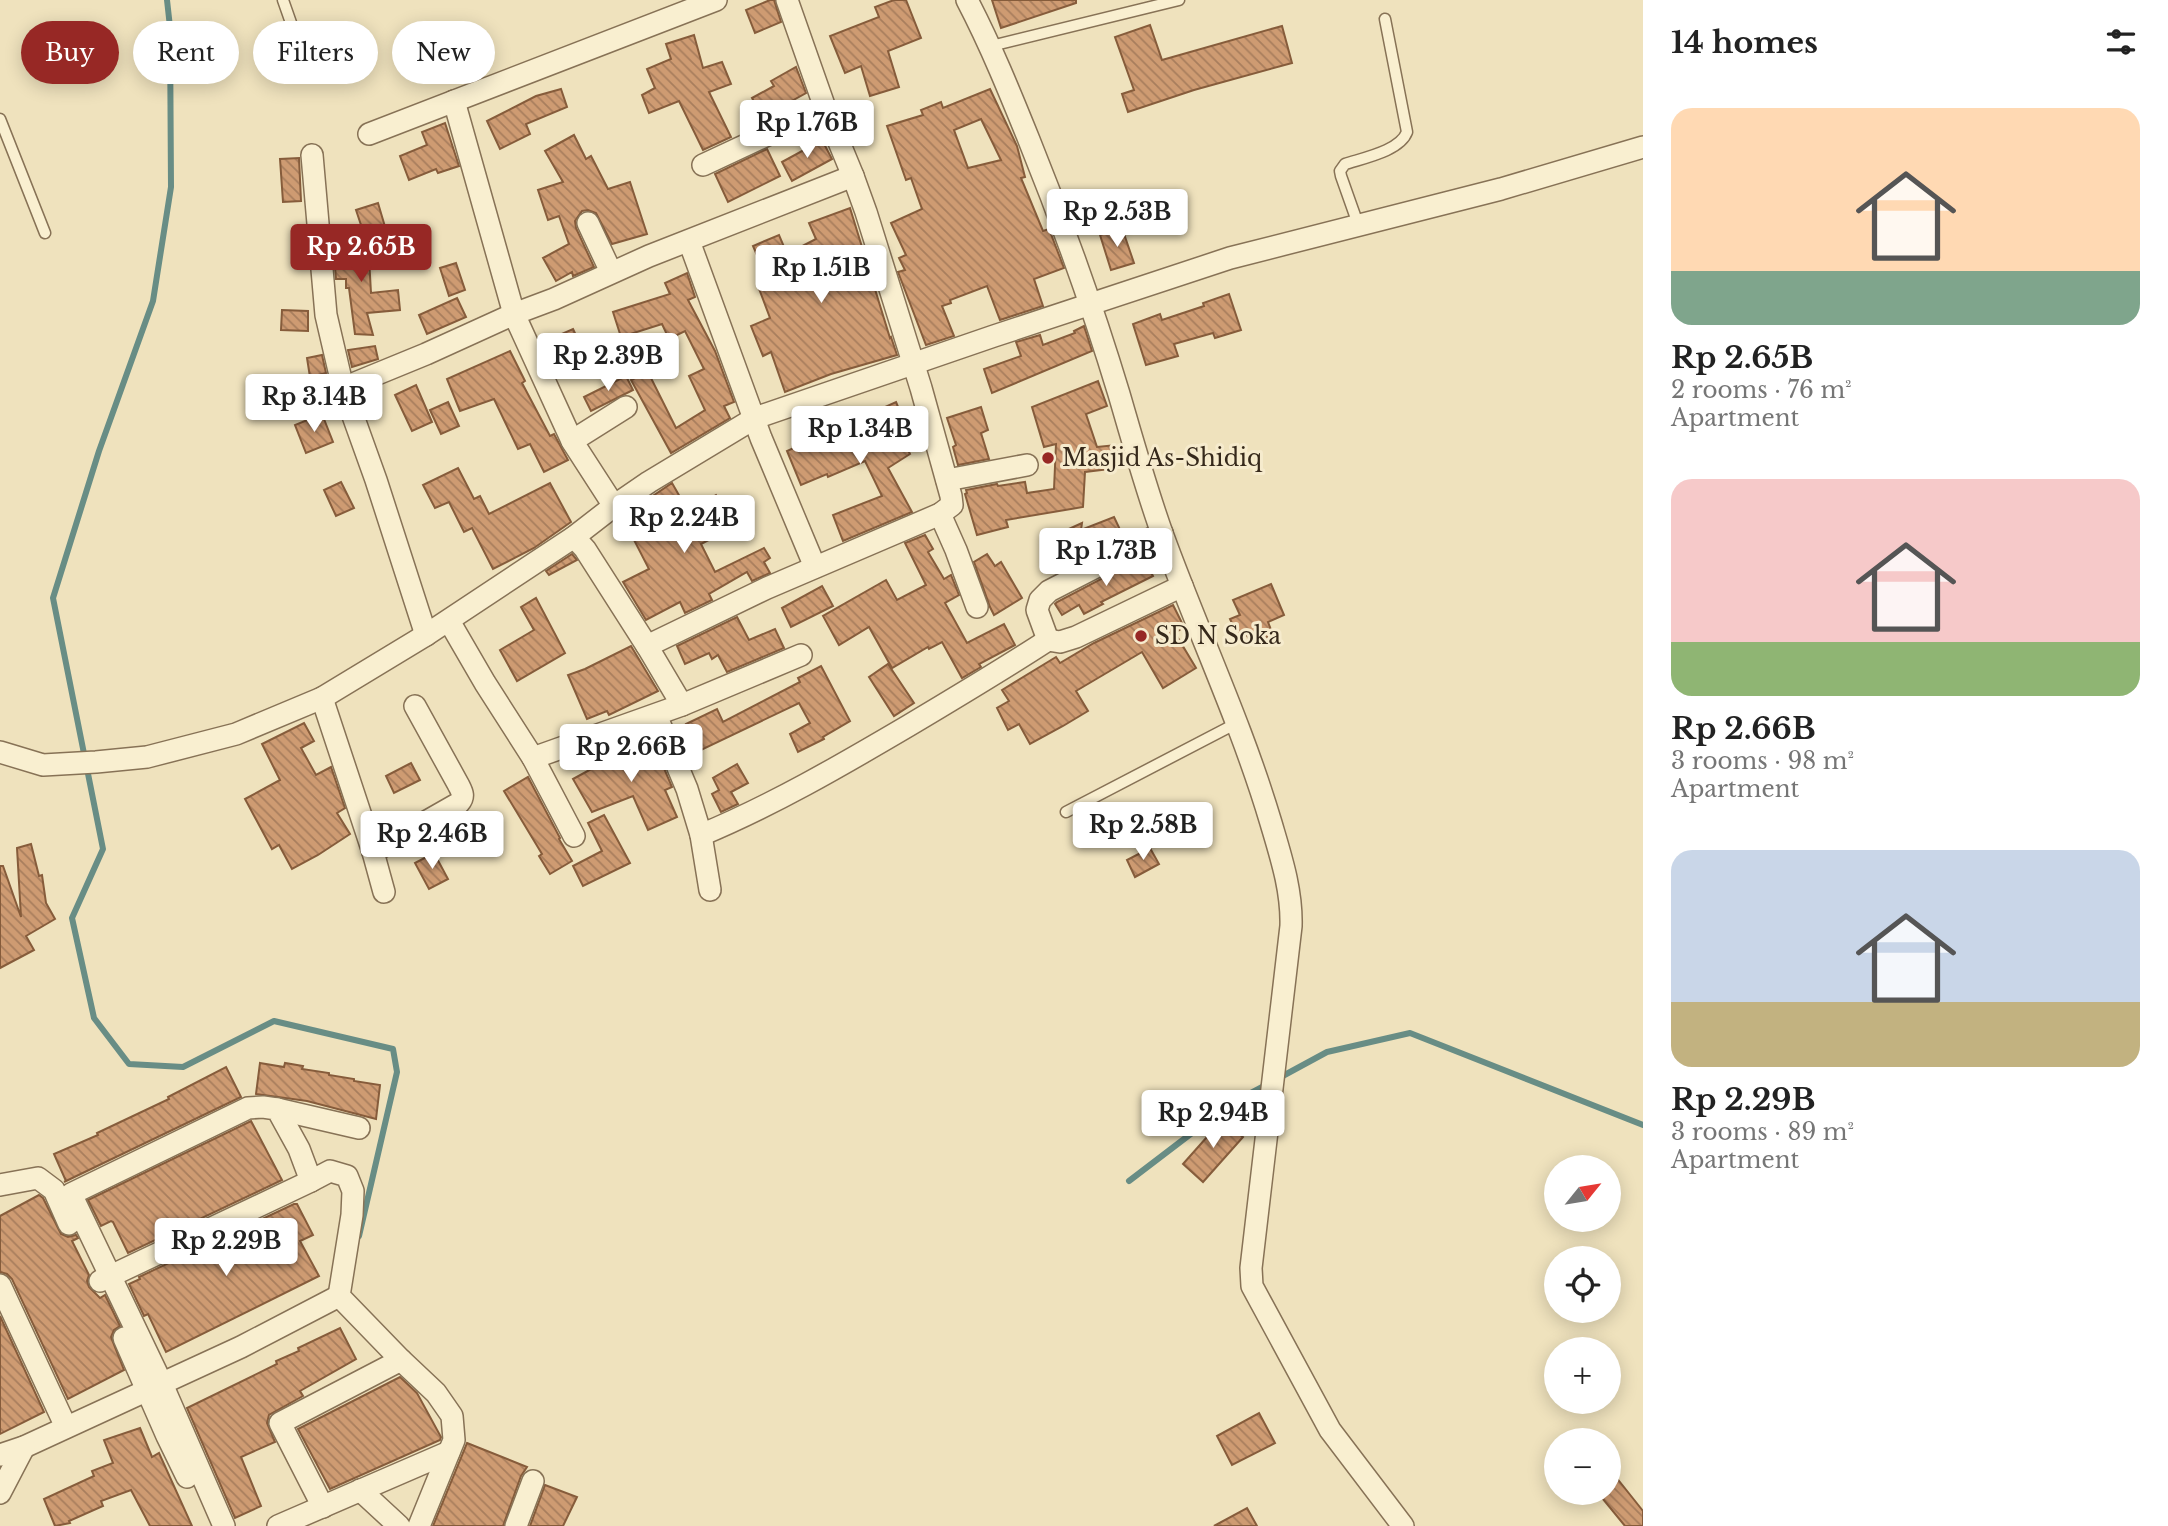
<!DOCTYPE html>
<meta charset="utf-8">
<style>
body{margin:0;font-family:"Libre Baskerville",serif;background:#f2f2f2;color:#222;height:100vh;display:flex;flex-direction:column;font-size:26px;white-space:nowrap}
*{box-sizing:border-box;margin:0}
p{font-size:23px;color:#767676}
.icon{flex:none;width:38px;height:38px;fill:none;stroke:currentColor;stroke-width:2;stroke-linecap:round;stroke-linejoin:round}
.map{position:relative;flex:1;overflow:hidden}
.details{display:flex;flex-direction:column;background:#fff;width:525px}
.details>*{flex:none}
.guide{position:absolute;left:21px;top:21px;width:665px;height:63px;display:flex;gap:14px}
.needle{width:46px;rotate:60deg}
.fabs{position:absolute;left:1544px;top:1155px;display:grid;gap:14px}
.fabs a{display:grid;place-items:center;width:77px;height:77px;border-radius:50%;background:#fff;box-shadow:0 4px 18px #0003;font-size:35px}
.price{position:absolute;translate:-50% -60px;padding:0 16px;border-radius:7px;background:#fff;color:#222;font-size:23px;line-height:46px;filter:drop-shadow(0 2px 4px #0008)}
.price::after{content:'';position:absolute;left:50%;top:42px;width:21px;height:16px;margin-left:-10px;background:inherit;clip-path:polygon(0 0,100% 0,50% 100%)}
.price.current{background:#972825;color:#fff}
ul{padding:0;list-style:none}
li{display:grid;align-content:center;gap:14px;height:371px;padding:0 28px}
li span{display:grid;place-items:center;height:217px;border-radius:21px;color:#555}
li>.icon{margin-inline-start:auto}
span .icon{width:126px;height:126px;fill:#fffc;stroke-width:1}
li b{font-size:30px}
h2{display:flex;justify-content:space-between;align-items:center;height:84px;padding:0 28px;font-size:30px}
.pill{padding:0 24px;border-radius:32px;background:#fff;box-shadow:0 4px 18px #0003;font-size:24px;line-height:63px}
.pill.current{background:#972825;color:#fff}
main{display:flex;flex:1;min-height:0}
.map>svg:first-child{display:block}
</style>
<main>
<div class="map">
<svg width="1643" height="1526" viewBox="0 0 1643 1526">
<defs>
<pattern id="building-back-hatch" width="6" height="6" patternUnits="userSpaceOnUse" patternTransform="scale(1.75)"><rect width="6" height="6" fill="#ce9b72"/><path d="M-1 5l2 2M0 0l6 6M5-1l2 2" fill="none" stroke="#a87e5d"/></pattern>
</defs>
<rect width="100%" height="100%" fill="#efe2bd"/>
<g fill="none" stroke-linecap="round" stroke-linejoin="round">
<g stroke="#688d85" stroke-width="6">
<polyline points="167,0 170,27 171,187 153,301 99,451 53,598 103,849 72,918 94,1018 129,1064 183,1067 274,1021 393,1049 397,1072 359,1236"/>
<polyline points="1279,1078 1327,1052 1410,1033 1643,1125"/>
<polyline points="1129,1181 1230,1104 1266,1085"/>
</g>
</g>
<g fill="url(#building-back-hatch)" stroke="#865c3b" stroke-width="2" fill-rule="evenodd">
<polygon points="770,0 774,0 781,22 755,33 746,10"/>
<polygon points="894,0 906,0 921,38 888,51 899,87 870,96 861,66 845,73 830,36 879,17 875,7"/>
<polygon points="992,0 1076,0 1076,3 1001,28"/>
<polygon points="1150,25 1162,60 1282,26 1292,63 1194,90 1128,112 1122,94 1134,90 1115,37"/>
<polygon points="694,35 703,68 722,62 731,84 709,92 731,137 703,150 679,101 649,113 642,95 655,88 647,69 671,59 666,44"/>
<polygon points="796,67 806,93 779,108 782,113 765,122 752,98 774,86 771,81"/>
<polygon points="561,89 567,107 526,124 530,134 500,149 487,121 536,96"/>
<path d="M 990,89 L 1017,146 L 1025,177 L 1021,178 L 1043,231 L 1049,229 L 1064,268 L 1034,279 L 1043,306 L 1000,320 L 987,286 L 950,300 L 951,303 L 942,306 L 954,336 L 926,345 L 898,272 L 905,270 L 899,258 L 906,255 L 891,223 L 922,209 L 911,178 L 906,180 L 887,126 L 923,115 L 921,110 L 941,102 L 943,108 ZM 981,119 L 1001,160 L 968,168 L 954,130 Z"/>
<polygon points="445,123 459,166 438,173 436,169 409,180 400,156 427,145 422,132"/>
<polygon points="574,135 586,159 591,156 608,189 630,182 647,234 612,244 596,213 588,210 582,211 575,221 576,228 594,267 573,276 572,272 556,281 543,258 569,244 559,216 548,220 538,190 563,182 545,151"/>
<polygon points="822,140 832,159 792,181 782,162"/>
<polygon points="767,149 780,176 728,202 715,174"/>
<polygon points="299,158 301,201 283,202 280,159"/>
<polygon points="378,203 386,230 365,237 356,210"/>
<polygon points="850,208 890,338 891,337 897,355 831,374 785,392 771,352 763,356 751,326 770,318 758,286 769,283 753,246 779,235 787,254 816,239 809,223"/>
<polygon points="1122,228 1134,263 1111,270 1100,235"/>
<polygon points="368,240 371,293 398,290 400,310 367,313 373,335 355,334 349,288 346,288 346,279 336,279 333,243"/>
<polygon points="456,263 465,290 449,296 440,268"/>
<polygon points="687,273 695,297 688,300 715,351 734,402 724,406 730,418 671,453 631,380 648,372 676,428 705,410 689,376 704,369 685,331 669,339 662,324 621,337 613,312 670,294 665,283"/>
<polygon points="1229,294 1241,330 1215,338 1213,333 1174,344 1178,356 1146,365 1133,324 1160,314 1162,320 1204,306 1203,303"/>
<polygon points="457,298 466,317 427,334 419,315"/>
<polygon points="282,310 308,311 308,331 281,330"/>
<polygon points="1084,326 1092,351 992,393 984,369 1021,356 1016,342 1040,335 1043,345 1075,333 1074,331"/>
<polygon points="573,329 586,357 562,369 548,340"/>
<polygon points="375,346 378,359 352,367 348,350"/>
<polygon points="510,351 525,381 522,383 550,436 554,434 568,460 544,472 530,444 518,449 494,399 460,411 447,379"/>
<polygon points="322,355 326,373 310,377 307,358"/>
<polygon points="626,376 633,390 591,411 584,397"/>
<polygon points="1098,381 1107,406 1086,414 1097,447 1116,445 1119,468 1085,472 1083,507 1006,520 1008,527 977,535 965,494 967,493 966,490 997,484 998,486 1025,482 1027,493 1054,489 1056,444 1044,447 1032,407"/>
<polygon points="416,385 432,422 412,431 395,395"/>
<polygon points="448,402 459,426 441,434 430,410"/>
<polygon points="896,402 907,429 899,432 910,454 888,468 912,512 843,541 833,515 882,496 865,461 828,477 827,474 801,485 787,451"/>
<polygon points="981,407 988,430 981,433 989,459 958,465 953,447 956,445 947,418"/>
<polygon points="322,414 333,442 306,453 295,425"/>
<polygon points="458,468 474,499 480,496 489,514 550,483 571,522 534,548 493,569 472,528 464,532 449,502 435,508 423,485"/>
<polygon points="341,482 354,508 336,516 324,490"/>
<polygon points="672,483 688,511 716,495 735,526 701,544 715,572 764,548 770,558 764,562 770,573 752,581 747,572 709,594 712,600 685,613 680,602 646,620 623,582 649,569 634,540 651,530 638,506"/>
<polygon points="1114,517 1124,538 1063,569 1049,538 1082,523 1081,530"/>
<polygon points="925,535 933,549 928,552 944,579 951,575 959,595 945,603 967,643 1004,624 1015,645 979,664 981,667 962,678 942,642 929,649 928,647 892,668 869,627 839,645 823,616 886,580 897,600 926,585 905,543"/>
<polygon points="572,554 577,560 549,575 546,571"/>
<polygon points="987,554 995,566 1001,562 1022,598 994,615 990,607 974,562"/>
<polygon points="1143,557 1153,576 1101,602 1103,604 1084,614 1079,605 1062,615 1055,604 1057,602"/>
<polygon points="1271,584 1284,615 1268,622 1273,635 1251,644 1246,633 1238,636 1230,619 1240,615 1233,600"/>
<polygon points="822,586 833,606 791,627 782,608"/>
<polygon points="536,598 565,653 517,681 500,650 534,630 521,607"/>
<polygon points="1173,605 1184,627 1175,633 1196,668 1163,688 1142,652 1076,691 1088,711 1063,726 1030,744 1019,724 1008,730 997,708 1009,701 1002,690 1056,657 1060,663 1094,643"/>
<polygon points="737,617 749,640 775,629 784,648 727,672 718,655 712,659 709,653 685,664 677,646"/>
<polygon points="631,646 658,691 609,715 607,711 587,719 568,675 585,669"/>
<polygon points="888,664 914,703 894,716 869,677"/>
<polygon points="821,666 850,721 823,737 824,739 798,752 790,734 810,723 799,703 699,751 686,724 717,709 723,722 800,682 798,678"/>
<polygon points="304,723 314,741 301,748 316,775 331,767 345,808 337,813 350,834 318,855 292,869 279,845 272,849 245,799 280,780 262,744"/>
<polygon points="652,740 672,787 665,790 677,817 648,830 633,796 592,812 573,779 604,762 630,751 629,749"/>
<polygon points="411,763 420,780 394,793 386,776"/>
<polygon points="737,764 748,783 731,792 738,804 721,812 712,794 719,790 713,778"/>
<polygon points="528,777 560,838 559,839 572,861 550,874 539,856 542,854 504,791"/>
<polygon points="466,815 478,837 456,849 444,827"/>
<polygon points="604,815 630,863 583,886 573,866 602,851 588,823"/>
<polygon points="31,844 39,876 42,875 46,903 55,919 26,936 34,950 0,968 0,866 3,866 21,917 17,848"/>
<polygon points="1150,848 1159,864 1135,877 1127,860"/>
<polygon points="434,853 448,879 429,889 415,863"/>
<polygon points="260,1063 284,1067 285,1063 303,1066 302,1069 329,1073 329,1075 354,1079 354,1081 380,1085 376,1119 307,1101 256,1094"/>
<polygon points="226,1067 241,1097 64,1182 66,1181 54,1154 98,1135 97,1133 169,1099 168,1097"/>
<polygon points="1223,1119 1243,1137 1203,1182 1183,1164"/>
<polygon points="251,1121 282,1180 128,1253 113,1222 111,1221 101,1226 88,1200"/>
<polygon points="39,1195 43,1198 61,1234 68,1237 76,1235 78,1238 72,1241 89,1275 87,1281 89,1287 100,1298 105,1295 120,1326 114,1330 111,1337 124,1370 68,1399 12,1279 7,1274 0,1272 0,1216"/>
<polygon points="294,1204 297,1204 313,1235 300,1241 319,1276 166,1352 148,1314 144,1316 129,1284 140,1279 139,1277"/>
<polygon points="0,1316 44,1412 0,1434"/>
<polygon points="340,1328 356,1359 300,1391 303,1396 269,1415 267,1423 275,1442 241,1457 261,1506 235,1518 187,1408 277,1364 276,1361 299,1351 298,1348"/>
<polygon points="400,1377 417,1393 441,1437 440,1440 330,1489 298,1429"/>
<polygon points="1259,1413 1275,1443 1232,1465 1217,1436"/>
<polygon points="140,1428 152,1457 159,1453 192,1526 150,1526 131,1490 101,1501 103,1506 69,1521 70,1523 55,1526 44,1499 94,1476 92,1471 113,1463 104,1440"/>
<polygon points="467,1443 527,1467 521,1476 503,1526 433,1526"/>
<polygon points="1608,1467 1643,1511 1643,1526 1625,1526 1598,1493 1608,1493"/>
<polygon points="545,1485 577,1497 563,1526 530,1526"/>
<polygon points="1247,1508 1257,1526 1214,1526"/>
</g>
<g fill="none" stroke-linecap="round" stroke-linejoin="round">
<g stroke="#877256" stroke-width="13">
<g id="lane">
<polyline points="283,0 296,37"/>
<polyline points="991,46 1179,0"/>
<polyline points="0,119 45,233"/>
<path d="M 1358,224 L 1341,176 L 1340,171 L 1345,164 C 1363,158 1400,151 1407,132 L 1385,19"/>
<polyline points="1066,812 1237,723"/>
</g>
</g>
<g stroke="#877256" stroke-width="24">
<g id="street">
<polyline points="787,0 825,108 853,176"/>
<path d="M 967,0 C 991,46 1010,93 1029,140 C 1063,224 1093,308 1119,394 C 1133,442 1146,489 1163,536 C 1198,632 1242,725 1271,823 C 1281,857 1292,890 1291,926 L 1251,1268 L 1252,1286 L 1330,1430 L 1403,1526"/>
<polyline points="454,101 514,314 554,299 649,256 853,176 866,212 921,388 951,496 952,505 940,514 767,588 647,646 585,549 574,537"/>
<polyline points="369,134 716,0"/>
<polyline points="312,155 326,315 343,388 376,480 426,635"/>
<polyline points="703,165 825,108"/>
<polyline points="588,223 611,272"/>
<polyline points="689,241 761,438 815,567"/>
<polyline points="343,388 426,354 514,314 572,441"/>
<polyline points="947,480 1027,465"/>
<polyline points="614,506 572,441 626,407"/>
<polyline points="940,514 956,550 977,607"/>
<polyline points="449,621 485,683 533,758 574,836"/>
<polyline points="1048,640 1037,610 1040,600 1049,591 1162,533"/>
<polyline points="647,646 682,705"/>
<polyline points="322,698 373,852 384,892"/>
<path d="M 656,715 L 687,789 L 701,835 C 773,805 840,766 908,726 C 955,698 1002,670 1048,640 L 1060,642 L 1076,637 L 1182,586"/>
<polyline points="0,752 43,765 96,762 147,757 236,734 322,698 426,635 574,537 614,506 649,482 755,418 994,336 1230,258 1501,189 1643,147"/>
<polyline points="533,758 682,705 801,655"/>
<polyline points="701,835 710,890"/>
<path d="M 373,852 L 459,803 C 465,796 462,792 458,784 L 415,706"/>
<polyline points="277,1109 359,1128"/>
<polyline points="0,1185 38,1178 54,1190 69,1224"/>
<polyline points="100,1281 311,1181"/>
<polyline points="0,1285 66,1427"/>
<polyline points="124,1338 167,1436 187,1477"/>
<polyline points="0,1455 24,1447 241,1347 339,1296"/>
<polyline points="360,1490 399,1526"/>
<polyline points="0,1493 24,1447"/>
<polyline points="323,1507 280,1423 401,1360"/>
<polyline points="224,1526 162,1384 71,1194 248,1108 263,1107 277,1109 299,1149 311,1181 330,1171 347,1176 353,1191 352,1215 339,1296 401,1360 436,1393 452,1416 454,1440 419,1526"/>
<polyline points="278,1526 449,1452"/>
<polyline points="516,1526 533,1481"/>
</g>
</g>
<use href="#lane" stroke="#f9efd0" stroke-width="10"/>
<use href="#street" stroke="#f9efd0" stroke-width="21"/>
</g>
<g fill="#972825" stroke="#f6ebcd" stroke-width="2.5">
<circle cx="1048" cy="458" r="7"/>
<circle cx="1141" cy="636" r="7"/>
</g>
<g text-anchor="middle" dominant-baseline="central" stroke-width="6" stroke-linejoin="round" paint-order="stroke">
<g font-size="23" fill="#36291b" stroke="#f6ebcd" text-anchor="start">
<text x="1062" y="458">Masjid As-Shidiq</text>
<text x="1155" y="636">SD N Soka</text>
</g>
</g>
</svg>
<div class="fabs">
<a><svg class="needle" viewBox="-14 -14 28 28"><path d="M0-13l5 13h-10z" fill="#e53935"/><path d="M0 13l5-13h-10z" fill="#767676"/></svg></a>
<a><svg class="icon" aria-label="locate" viewBox="0 0 24 24"><circle cx="12" cy="12" r="6"/><path d="M12 2v4M12 18v4M2 12h4M18 12h4"/></svg></a>
<a>+</a>
<a>−</a>
</div>
<b class="price" style="left:807px;top:160px">Rp 1.76B</b>
<b class="price" style="left:1117px;top:249px">Rp 2.53B</b>
<b class="price current" style="left:361px;top:284px">Rp 2.65B</b>
<b class="price" style="left:821px;top:305px">Rp 1.51B</b>
<b class="price" style="left:608px;top:393px">Rp 2.39B</b>
<b class="price" style="left:314px;top:434px">Rp 3.14B</b>
<b class="price" style="left:860px;top:466px">Rp 1.34B</b>
<b class="price" style="left:684px;top:555px">Rp 2.24B</b>
<b class="price" style="left:1106px;top:588px">Rp 1.73B</b>
<b class="price" style="left:631px;top:784px">Rp 2.66B</b>
<b class="price" style="left:1143px;top:862px">Rp 2.58B</b>
<b class="price" style="left:432px;top:871px">Rp 2.46B</b>
<b class="price" style="left:1213px;top:1150px">Rp 2.94B</b>
<b class="price" style="left:226px;top:1278px">Rp 2.29B</b>
<div class="guide">
<a class="pill current">Buy</a>
<a class="pill">Rent</a>
<a class="pill">Filters</a>
<a class="pill">New</a>
</div>
</div>
<section class="details">
<h2>14 homes<svg class="icon" aria-label="filters" viewBox="0 0 24 24"><path d="M4 7h16M4 17h16"/><circle cx="9" cy="7" r="2"/><circle cx="15" cy="17" r="2"/></svg></h2>
<ul>
<li><span style="background:linear-gradient(#ffd9b3 75%,#7fa58c 0)"><svg class="icon" aria-label="home" viewBox="0 0 24 24"><path d="M3 11l9-7 9 7M6 9v11h12V9"/></svg></span><div><b>Rp 2.65B</b><p>2 rooms · 76 m²</p><p>Apartment</p></div></li>
<li><span style="background:linear-gradient(#f6c9c9 75%,#8fb573 0)"><svg class="icon" aria-label="home" viewBox="0 0 24 24"><path d="M3 11l9-7 9 7M6 9v11h12V9"/></svg></span><div><b>Rp 2.66B</b><p>3 rooms · 98 m²</p><p>Apartment</p></div></li>
<li><span style="background:linear-gradient(#c9d6e8 70%,#c2b280 0)"><svg class="icon" aria-label="home" viewBox="0 0 24 24"><path d="M3 11l9-7 9 7M6 9v11h12V9"/></svg></span><div><b>Rp 2.29B</b><p>3 rooms · 89 m²</p><p>Apartment</p></div></li>
</ul>
</section>
</main>
